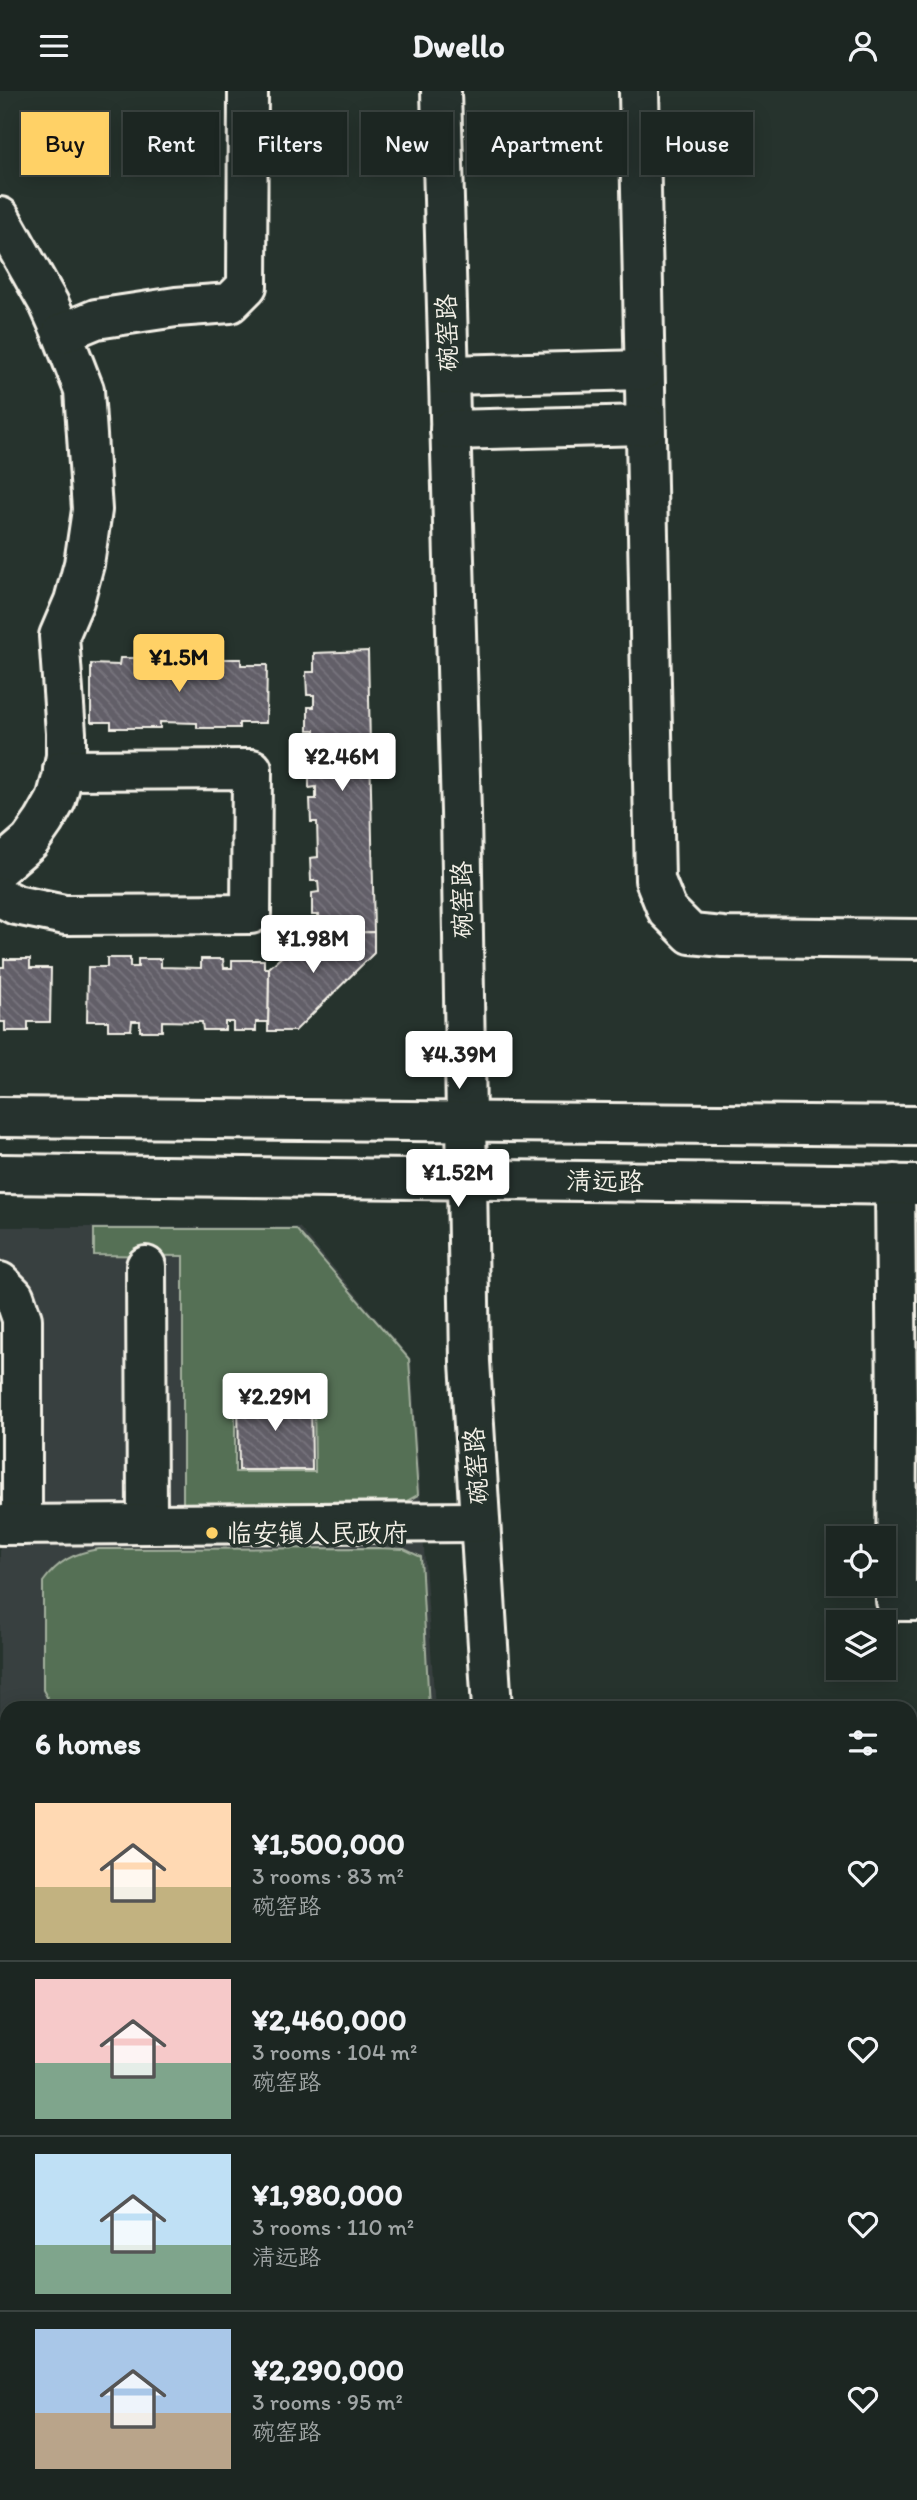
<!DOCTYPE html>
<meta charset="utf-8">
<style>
body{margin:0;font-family:Itim,"LXGW WenKai TC",sans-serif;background:#252e2a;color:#f1f3f6;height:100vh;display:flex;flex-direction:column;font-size:26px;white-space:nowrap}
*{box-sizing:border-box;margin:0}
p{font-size:23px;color:#a0a5a5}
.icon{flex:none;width:38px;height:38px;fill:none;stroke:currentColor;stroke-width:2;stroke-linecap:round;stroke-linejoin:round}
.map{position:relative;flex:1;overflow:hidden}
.side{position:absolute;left:0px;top:1610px;width:917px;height:800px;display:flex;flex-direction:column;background:#1c2622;border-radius:21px 21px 0 0;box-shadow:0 4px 18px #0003,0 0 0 2px #3a4340}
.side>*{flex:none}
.guide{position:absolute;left:21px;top:21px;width:875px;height:63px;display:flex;gap:14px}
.fabs{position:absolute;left:826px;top:1435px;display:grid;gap:14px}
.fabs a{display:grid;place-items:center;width:70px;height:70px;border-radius:0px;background:#1c2622;box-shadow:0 4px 18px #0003,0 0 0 2px #3a4340;font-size:35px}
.price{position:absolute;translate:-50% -60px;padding:0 16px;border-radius:7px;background:#fff;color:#222;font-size:23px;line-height:46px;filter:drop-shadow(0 2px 4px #0008)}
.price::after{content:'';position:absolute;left:50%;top:42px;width:21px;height:16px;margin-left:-10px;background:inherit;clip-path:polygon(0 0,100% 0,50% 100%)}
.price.selected{background:#ffd166;color:#111}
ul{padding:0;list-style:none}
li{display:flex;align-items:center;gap:21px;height:175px;padding:0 35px}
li+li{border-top:2px solid #3a4340}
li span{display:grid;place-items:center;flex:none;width:196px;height:140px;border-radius:0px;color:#555}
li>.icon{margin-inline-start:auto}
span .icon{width:84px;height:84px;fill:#fffc;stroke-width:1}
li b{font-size:30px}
h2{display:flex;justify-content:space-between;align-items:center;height:84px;padding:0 35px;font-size:30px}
.pill{padding:0 24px;border-radius:0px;background:#1c2622;box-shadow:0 4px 18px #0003,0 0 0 2px #3a4340;font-size:24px;line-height:63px}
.pill.selected{background:#ffd166;color:#111}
header{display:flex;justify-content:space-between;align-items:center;height:91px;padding:0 35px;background:#1c2622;font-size:32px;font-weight:800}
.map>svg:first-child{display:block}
</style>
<header><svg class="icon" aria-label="menu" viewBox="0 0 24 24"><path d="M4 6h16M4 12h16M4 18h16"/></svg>Dwello<svg class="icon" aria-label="person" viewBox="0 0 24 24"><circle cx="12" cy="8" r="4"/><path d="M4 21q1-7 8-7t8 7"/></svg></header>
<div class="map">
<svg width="917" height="2409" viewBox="0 0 917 2409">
<defs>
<pattern id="building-back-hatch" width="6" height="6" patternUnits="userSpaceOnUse" patternTransform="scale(1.75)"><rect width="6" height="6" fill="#625e68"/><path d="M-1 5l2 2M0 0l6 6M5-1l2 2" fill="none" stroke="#79767e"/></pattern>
</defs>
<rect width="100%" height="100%" fill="#26332d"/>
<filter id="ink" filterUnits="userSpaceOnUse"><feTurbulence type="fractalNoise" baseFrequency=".0143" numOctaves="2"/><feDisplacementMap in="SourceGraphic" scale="14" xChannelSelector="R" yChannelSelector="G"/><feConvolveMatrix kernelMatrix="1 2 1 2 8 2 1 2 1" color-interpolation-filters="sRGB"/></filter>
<g filter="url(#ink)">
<polygon fill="#38403f" points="0,1136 299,1136 411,1268 435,1617 7,1617 7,1961 0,1961"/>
<g fill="#556f55" stroke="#a4b09e" stroke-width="2" fill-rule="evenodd">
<path d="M 94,1138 L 296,1138 L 409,1268 L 418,1404 L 407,1410 L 183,1412 L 183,1165 L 94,1164 ZM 314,1302 L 315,1381 L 235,1381 L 235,1303 Z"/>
<path d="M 376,1457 L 404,1458 L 421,1466 L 429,1617 L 53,1617 L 43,1599 L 43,1491 C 58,1470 74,1462 99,1458 Z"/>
</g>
<g fill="url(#building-back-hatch)" stroke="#f4f1e8" stroke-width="2">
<polygon points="368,560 374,841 319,843 319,824 312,824 312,802 319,801 318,790 311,790 310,767 318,766 317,731 311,731 310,708 316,708 316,696 309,697 309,674 315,673 315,639 308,639 308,616 314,616 314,604 307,604 306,581 314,581 314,562"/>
<polygon points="120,567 155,567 155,573 205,574 205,568 241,568 241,574 267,574 266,632 239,632 239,637 197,637 197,632 160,631 160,637 111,637 111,631 91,631 91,573 119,574"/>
<polygon points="374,841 374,862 295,940 268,940 269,877 307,843"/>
<polygon points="107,867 130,867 130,876 138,876 138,868 161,868 161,876 201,877 201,868 223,868 224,877 232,877 232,869 264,869 264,877 269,877 268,931 256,931 256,940 233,940 233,931 225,931 225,939 203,939 202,931 162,930 162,940 140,940 140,930 132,930 131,939 108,939 108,930 87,930 88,876 107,876"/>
<polygon points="4,868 30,868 30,877 51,877 50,931 28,931 28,940 5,940 5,931 0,931 0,876 4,876"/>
<polygon points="311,1304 312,1379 239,1379 238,1305"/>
</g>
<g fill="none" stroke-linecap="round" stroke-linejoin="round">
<g stroke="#f4f1e8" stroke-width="44">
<g id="minor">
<polyline points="441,0 461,721 470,1271 492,1617"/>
<polyline points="639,0 655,789 667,819 691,843 723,846 917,848"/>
<polyline points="0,126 49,213 62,242 84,299 92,419 84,473 74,510 59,545 66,642 66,665 62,687 56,709 44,730 30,750 0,776"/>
<polyline points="62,242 96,228 176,216 230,212 247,195 248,0"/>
<polyline points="449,284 644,279"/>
<polyline points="450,339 645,334"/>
<polyline points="0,806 16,814 65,824 251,823 252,678 63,679"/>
<polyline points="895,1093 897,1327 896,1510 917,1510"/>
<polyline points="146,1175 147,1433"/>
<polyline points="0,1191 14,1205 22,1228 22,1434"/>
<polyline points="0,1434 480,1431"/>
<polyline points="0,1670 7,1669"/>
<polyline points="0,1876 7,1866"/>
<polyline points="535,2403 536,2409"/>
</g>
</g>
<g stroke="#f4f1e8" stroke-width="44">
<g id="major">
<polyline points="0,1026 917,1035"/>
<polyline points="0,1083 917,1094"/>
</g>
</g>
<use href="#minor" stroke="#26332d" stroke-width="38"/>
<use href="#major" stroke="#26332d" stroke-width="38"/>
</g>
</g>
<circle fill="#ffd166" stroke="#26332d" stroke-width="2.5" cx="212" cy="1442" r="7"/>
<g text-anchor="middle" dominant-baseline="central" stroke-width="7" stroke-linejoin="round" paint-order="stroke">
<g font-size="26" fill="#f4f1e8" stroke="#26332d">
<text transform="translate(447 242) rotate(-92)">碗窑路</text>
<text transform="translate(462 809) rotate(-91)">碗窑路</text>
<text transform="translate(605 1090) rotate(1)">清远路</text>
<text transform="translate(476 1375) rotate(-94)">碗窑路</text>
</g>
<g font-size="26" fill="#f4f1e8" stroke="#26332d" text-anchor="start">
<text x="226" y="1442">临安镇人民政府</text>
</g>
</g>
</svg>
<div class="fabs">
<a><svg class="icon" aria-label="locate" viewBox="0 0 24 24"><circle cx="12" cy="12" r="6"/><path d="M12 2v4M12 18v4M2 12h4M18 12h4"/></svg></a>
<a><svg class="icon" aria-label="layers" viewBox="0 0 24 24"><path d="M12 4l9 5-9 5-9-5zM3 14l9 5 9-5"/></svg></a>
</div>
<b class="price selected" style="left:179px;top:603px">¥1.5M</b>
<b class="price" style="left:342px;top:702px">¥2.46M</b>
<b class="price" style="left:313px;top:884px">¥1.98M</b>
<b class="price" style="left:459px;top:1000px">¥4.39M</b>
<b class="price" style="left:458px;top:1118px">¥1.52M</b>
<b class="price" style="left:275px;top:1342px">¥2.29M</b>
<div class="guide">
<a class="pill selected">Buy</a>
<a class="pill">Rent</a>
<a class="pill">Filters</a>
<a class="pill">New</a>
<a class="pill">Apartment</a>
<a class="pill">House</a>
</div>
<section class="side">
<h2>6 homes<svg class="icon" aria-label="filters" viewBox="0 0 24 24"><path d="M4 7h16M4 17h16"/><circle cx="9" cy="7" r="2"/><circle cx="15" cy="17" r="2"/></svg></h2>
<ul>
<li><span style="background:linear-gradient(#ffd9b3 60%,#c2b280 0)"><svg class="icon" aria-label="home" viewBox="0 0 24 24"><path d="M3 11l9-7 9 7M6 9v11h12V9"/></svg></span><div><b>¥1,500,000</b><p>3 rooms · 83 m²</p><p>碗窑路</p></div><svg class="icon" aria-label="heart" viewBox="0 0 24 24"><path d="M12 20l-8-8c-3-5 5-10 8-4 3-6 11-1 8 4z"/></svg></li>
<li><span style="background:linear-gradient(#f6c9c9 60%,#7fa58c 0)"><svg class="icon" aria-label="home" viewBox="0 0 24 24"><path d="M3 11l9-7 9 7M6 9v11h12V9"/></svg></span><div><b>¥2,460,000</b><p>3 rooms · 104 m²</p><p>碗窑路</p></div><svg class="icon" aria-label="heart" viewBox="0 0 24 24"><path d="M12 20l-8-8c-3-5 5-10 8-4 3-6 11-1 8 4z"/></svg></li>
<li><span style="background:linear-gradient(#bfe0f5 65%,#7fa58c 0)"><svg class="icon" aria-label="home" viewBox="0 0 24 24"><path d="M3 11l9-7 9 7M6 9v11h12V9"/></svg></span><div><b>¥1,980,000</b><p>3 rooms · 110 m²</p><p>清远路</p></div><svg class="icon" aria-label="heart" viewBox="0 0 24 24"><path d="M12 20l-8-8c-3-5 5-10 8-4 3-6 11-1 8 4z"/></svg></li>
<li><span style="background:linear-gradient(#a9c7e8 60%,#b9a48a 0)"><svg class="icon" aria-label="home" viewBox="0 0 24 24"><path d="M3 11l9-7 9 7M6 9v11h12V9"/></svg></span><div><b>¥2,290,000</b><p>3 rooms · 95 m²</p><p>碗窑路</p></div><svg class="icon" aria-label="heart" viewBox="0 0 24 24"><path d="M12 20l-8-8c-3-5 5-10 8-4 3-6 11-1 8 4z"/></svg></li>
</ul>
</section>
</div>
